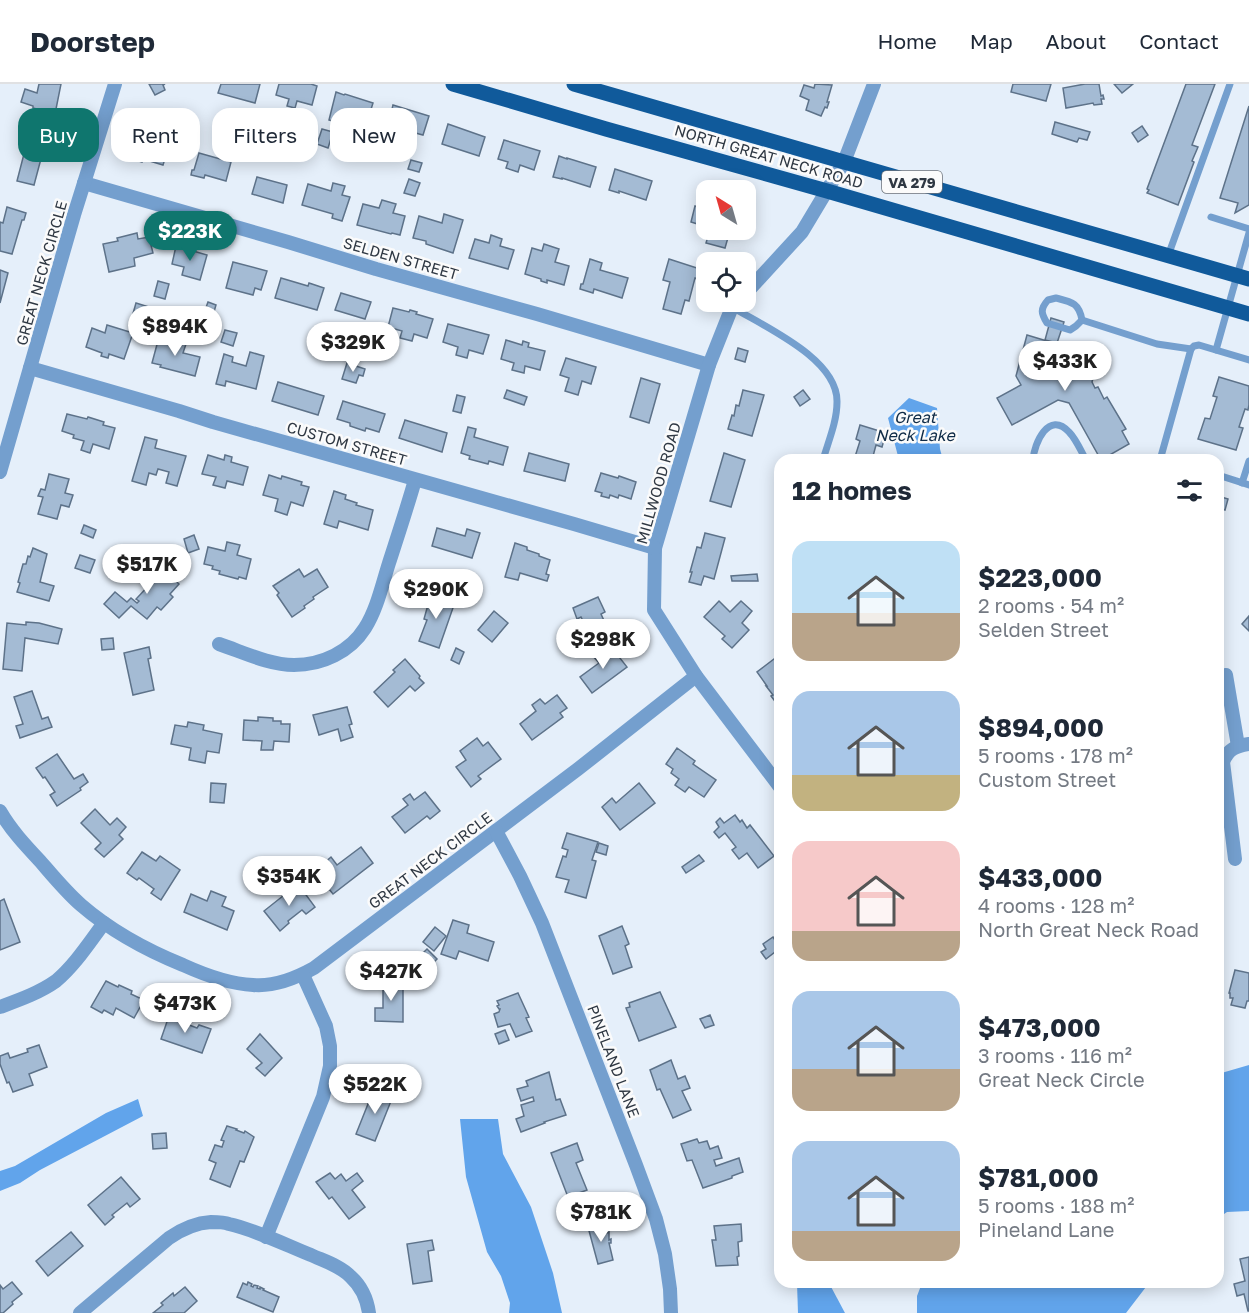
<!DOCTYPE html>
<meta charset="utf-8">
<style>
body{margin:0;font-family:"Golos Text",sans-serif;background:#f2f2f3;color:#1f2937;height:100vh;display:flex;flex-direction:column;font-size:22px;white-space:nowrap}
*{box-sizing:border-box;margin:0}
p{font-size:20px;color:#747a83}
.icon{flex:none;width:33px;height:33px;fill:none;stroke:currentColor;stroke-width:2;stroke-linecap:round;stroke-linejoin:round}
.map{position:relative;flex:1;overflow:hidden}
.sheet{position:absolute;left:774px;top:370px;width:450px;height:834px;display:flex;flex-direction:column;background:#fff;border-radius:18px;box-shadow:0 3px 15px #0003}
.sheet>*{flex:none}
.top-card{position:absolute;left:18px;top:24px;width:570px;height:54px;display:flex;gap:12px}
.needle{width:39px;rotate:323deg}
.fabs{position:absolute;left:696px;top:96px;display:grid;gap:12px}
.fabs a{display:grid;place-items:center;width:60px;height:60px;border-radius:12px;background:#fff;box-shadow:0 3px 15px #0003;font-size:30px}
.price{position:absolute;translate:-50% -51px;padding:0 14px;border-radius:21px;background:#fff;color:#222;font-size:20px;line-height:39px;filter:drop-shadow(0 2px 3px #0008)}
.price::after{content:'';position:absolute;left:50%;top:36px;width:18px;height:14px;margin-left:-9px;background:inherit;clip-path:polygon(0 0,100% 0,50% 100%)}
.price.selected{background:#0f766e;color:#fff}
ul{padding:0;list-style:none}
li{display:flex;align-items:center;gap:18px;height:150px;padding:0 18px}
li span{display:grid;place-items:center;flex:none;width:168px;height:120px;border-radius:18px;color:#555}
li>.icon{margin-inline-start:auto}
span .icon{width:72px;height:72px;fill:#fffc;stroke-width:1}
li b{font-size:26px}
h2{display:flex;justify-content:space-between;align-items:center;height:72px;padding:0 18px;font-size:26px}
.chip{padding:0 21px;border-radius:18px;background:#fff;box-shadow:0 3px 15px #0003;font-size:21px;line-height:54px}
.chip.selected{background:#0f766e;color:#fff}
header{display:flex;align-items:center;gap:36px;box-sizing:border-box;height:84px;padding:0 30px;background:#fff;border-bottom:2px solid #e0e1e3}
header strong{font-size:28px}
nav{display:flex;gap:33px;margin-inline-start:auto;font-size:21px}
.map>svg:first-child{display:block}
</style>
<header>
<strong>Doorstep</strong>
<nav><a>Home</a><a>Map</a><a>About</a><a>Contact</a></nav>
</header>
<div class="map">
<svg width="1249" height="1229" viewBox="0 0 1249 1229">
<rect width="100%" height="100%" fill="#e5effa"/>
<g fill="#61a4eb">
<polygon points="909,314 937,324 940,365 943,376 899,376 888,334"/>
<polygon points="1249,981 1249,1127 1227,1128 1218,1134 1218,990"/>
<polygon points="138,1015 143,1032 40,1086 20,1099 0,1107 0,1087 15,1082 106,1029"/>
<polygon points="460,1035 498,1035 503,1070 531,1123 553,1189 562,1229 509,1229 510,1219 501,1192 487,1168 466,1093"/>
<polygon points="797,1199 829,1199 845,1229 798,1229"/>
<polygon points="922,1199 922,1198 1149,1199 1126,1229 917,1229 917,1212"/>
</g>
<g fill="#a4bbd4" stroke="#5d7289" stroke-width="1.5">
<polygon points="39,0 61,0 55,30 33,24 33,22 21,18 25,5 37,9"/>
<polygon points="149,0 165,0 163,1 165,6 155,11"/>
<polygon points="221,0 260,0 255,19 218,9"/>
<polygon points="279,0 311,0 317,2 312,21 297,17 295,24 287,22 289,15 276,11"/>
<polygon points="815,0 832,1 827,18 829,18 827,24 825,23 821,32 806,26 809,16 800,12 804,1 814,4"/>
<polygon points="1013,0 1051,0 1046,17 1011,8"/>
<polygon points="1085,0 1099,0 1101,12 1103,11 1104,15 1101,15 1102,20 1094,21 1093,19 1066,24 1063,4"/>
<polygon points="1114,0 1133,0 1122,9"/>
<polygon points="1186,0 1215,0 1192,61 1198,63 1192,77 1194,78 1178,121 1147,109 1149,106 1147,105"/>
<polygon points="336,8 344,11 345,10 373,19 367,38 353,34 351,43 329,36"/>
<polygon points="393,21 429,32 423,51 408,47 406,57 397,55 400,45 388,42"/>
<polygon points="1249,22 1249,121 1235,129 1238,119 1220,114"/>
<polygon points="1055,38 1090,48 1087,56 1079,54 1077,58 1052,50"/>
<polygon points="448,40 485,53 479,72 442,60"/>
<polygon points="1142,42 1148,51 1138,58 1132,49"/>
<polygon points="142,43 172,52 163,81 143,75 142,78 129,74 130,69 131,70 137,51 139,52"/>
<polygon points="322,45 333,48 328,64 317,60"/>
<polygon points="504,56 540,67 534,86 520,81 518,88 506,84 508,78 498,75"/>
<polygon points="25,66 42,71 34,101 17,97"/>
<polygon points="199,69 231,78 226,97 205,91 204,94 191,91 192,86 194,86"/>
<polygon points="559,72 567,75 567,74 596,83 590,103 562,94 562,95 553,93"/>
<polygon points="411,76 422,79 419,88 408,85"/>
<polygon points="615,85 652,97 646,116 619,107 619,109 609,106"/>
<polygon points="257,93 287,101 283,119 252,110"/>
<polygon points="409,95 420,99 415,112 404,109"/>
<polygon points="333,99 345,102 342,111 350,113 342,137 332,134 333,130 302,121 308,100 331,107"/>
<polygon points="382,116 396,120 393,129 405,132 400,151 392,149 391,150 357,141 363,120 379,124"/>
<polygon points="695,122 706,125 706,140 705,140 704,142 691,138"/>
<polygon points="7,123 26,129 24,136 22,136 12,170 0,167 0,138 3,139"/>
<polygon points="444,130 463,136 453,169 426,160 426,157 413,154 419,132 442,139"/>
<polygon points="710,146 733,146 732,150 729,150 725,164 706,159"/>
<polygon points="137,149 138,155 149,153 153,169 134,174 135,182 109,188 103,160 118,157 117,154"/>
<polygon points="491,151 502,155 500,162 514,166 508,185 469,174 475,155 489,159"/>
<polygon points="544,160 559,165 555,178 569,182 564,201 547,196 547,199 541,197 541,195 525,190 532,164 542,167"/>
<polygon points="176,162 207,171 200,196 182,191 184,183 172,180"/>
<polygon points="590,175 602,179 600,186 628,194 622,214 594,205 593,209 580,205 581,200 583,200"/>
<polygon points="669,175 700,185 698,195 695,194 689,217 685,216 681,230 663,225 670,198 663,196"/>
<polygon points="233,178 267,187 261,206 255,204 253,211 226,204"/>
<polygon points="0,186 8,189 0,219"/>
<polygon points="281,194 308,202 309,199 324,204 317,226 275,214"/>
<polygon points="158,197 169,200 165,215 154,212"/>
<polygon points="341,209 371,218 365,235 335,226"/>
<polygon points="208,218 216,221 213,231 204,229"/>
<polygon points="136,219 152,224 146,245 130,240"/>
<polygon points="393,224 409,228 410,226 417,228 416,230 433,235 427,254 414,250 412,257 400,254 402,247 388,243"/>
<polygon points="1051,234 1064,238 1057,259 1045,256"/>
<polygon points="203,239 214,243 208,258 199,255"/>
<polygon points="448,240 489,251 483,270 469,266 467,274 456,271 458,263 443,258"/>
<polygon points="107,241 133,249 124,275 109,270 108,274 101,272 102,269 86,263 92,244 105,249"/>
<polygon points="225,246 237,249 233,262 221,258"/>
<polygon points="1027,251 1070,264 1070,261 1089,266 1088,269 1099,272 1092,298 1095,304 1098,303 1104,315 1107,313 1126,345 1122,347 1129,360 1101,376 1069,319 1058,316 1012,341 997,314 1021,301 1016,292"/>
<polygon points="159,253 186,260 183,269 200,273 195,292 160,283 161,281 152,279"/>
<polygon points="506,256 522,261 523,257 529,259 528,263 545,267 540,286 525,282 524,289 512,286 514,279 501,275"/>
<polygon points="738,264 748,267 745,278 735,275"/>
<polygon points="250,268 264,272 256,305 226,297 225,302 216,300 224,270 233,273 232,278 246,282"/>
<polygon points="566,274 596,283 591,300 582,297 578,311 565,307 569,294 560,291"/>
<polygon points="347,279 365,285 363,292 359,291 356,299 342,295"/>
<polygon points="1219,293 1249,302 1249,321 1248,326 1245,325 1239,343 1243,344 1236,366 1198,355 1205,334 1210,335 1217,313 1213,312"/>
<polygon points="641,294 660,300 649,339 630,333"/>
<polygon points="278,298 324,312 318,331 272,317"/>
<polygon points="507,306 527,313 524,321 504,314"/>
<polygon points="743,306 764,311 752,352 728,345 732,331 734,332 736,321 739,322"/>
<polygon points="803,306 810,315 800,322 794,313"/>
<polygon points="457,311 465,313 461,329 453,327"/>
<polygon points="343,317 385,330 379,348 366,344 365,347 350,342 350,339 337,335"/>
<polygon points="67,330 87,335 88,333 104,338 103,341 115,344 109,365 93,360 90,369 81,366 84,357 73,354 74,351 62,347"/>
<polygon points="405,336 447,349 442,368 399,354"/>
<polygon points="860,341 886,349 882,363 876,361 872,376 854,376 860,357 856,355"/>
<polygon points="468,343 476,345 474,353 508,363 503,381 489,377 488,380 469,375 470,372 461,369"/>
<polygon points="145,353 157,356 155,364 186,372 177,402 166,399 169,388 158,385 156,391 149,389 146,401 132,397"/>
<polygon points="529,369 569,380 565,397 524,387"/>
<polygon points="724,369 745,376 731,423 710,417"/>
<polygon points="208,371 224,376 225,371 232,373 231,378 248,383 243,401 227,397 225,404 213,401 216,393 202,390"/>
<polygon points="986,371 1001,376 984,376"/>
<polygon points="601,389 618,394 619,392 636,398 631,415 619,411 618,414 610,411 609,414 601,412 602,409 595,407"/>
<polygon points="49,390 69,395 65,409 73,411 69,423 61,421 57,435 38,430 43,413 38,412 41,405 45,406"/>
<polygon points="269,391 281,395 282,392 302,398 301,401 309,403 303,422 291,418 287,431 275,427 278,415 263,411"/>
<polygon points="334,407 346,411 345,415 357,419 356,421 373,426 368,446 339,437 337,444 324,440"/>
<polygon points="1218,412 1228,415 1225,426 1218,424"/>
<polygon points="84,441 96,446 93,454 81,449"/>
<polygon points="437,444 465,452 467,445 480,449 472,474 432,462"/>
<polygon points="705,449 725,454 714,495 704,492 701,501 689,498 692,488 690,488 697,463 701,464"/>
<polygon points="194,451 199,465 188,469 184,455"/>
<polygon points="227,458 240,461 237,471 251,475 246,495 239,493 238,495 219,490 220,487 212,485 213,482 204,480 208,463 225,467"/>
<polygon points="515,459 527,463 527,466 539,470 539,472 550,476 546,490 549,491 547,497 520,489 518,496 505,493"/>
<polygon points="33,464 47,470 40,498 54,502 49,517 17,508 20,499 18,498 23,480 26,480 28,472 30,473"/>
<polygon points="80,471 95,476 90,489 75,484"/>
<polygon points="156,479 179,500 170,510 173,513 161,526 157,523 147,535 131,522 119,534 104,520 115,508 127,518 131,514 137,519 139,517 136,515 153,497 145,490"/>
<polygon points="299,485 304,493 317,485 328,503 313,513 314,515 304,522 305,524 292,533 277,511 279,509 273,502"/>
<polygon points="757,490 758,497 732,497 731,492"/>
<polygon points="431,510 455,518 439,564 419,557 427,536 424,535"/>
<polygon points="598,513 605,528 601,530 606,541 589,549 581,533 577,535 573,524"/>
<polygon points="719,517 730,528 741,517 752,527 742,539 749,546 732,564 722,555 725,552 704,533"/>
<polygon points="494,527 508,539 492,558 478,546"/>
<polygon points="1249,532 1249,547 1242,540"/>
<polygon points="26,538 39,539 62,545 58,560 25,554 22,587 3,585 7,539 26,541"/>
<polygon points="113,554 114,565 102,566 101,555"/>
<polygon points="149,563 151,574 148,575 154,606 133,611 124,569"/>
<polygon points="456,564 464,568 459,580 451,576"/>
<polygon points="603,564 610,573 616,569 627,583 592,609 580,593 599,579 593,572"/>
<polygon points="405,575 420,592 419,594 424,599 415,607 410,602 388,623 374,608 395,588 393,586"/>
<polygon points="774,575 780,582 780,624 771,612 773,611 766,602 767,602 757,588"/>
<polygon points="32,607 42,635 48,633 52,643 20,654 16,642 23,640 14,613"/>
<polygon points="557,611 567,624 560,629 563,633 532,656 520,640 536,627 532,621 540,615 545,620"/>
<polygon points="347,623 352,640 349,641 353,653 341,657 338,645 319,651 313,631"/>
<polygon points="258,633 273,634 273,637 281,637 281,640 290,640 289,658 274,657 273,666 261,666 262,657 243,656 244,636 258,637"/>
<polygon points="188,638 204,641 203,646 222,650 219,669 207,667 205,679 189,676 191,664 171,660 175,641 187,643"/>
<polygon points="477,654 483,662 488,658 501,675 478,692 481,695 471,703 456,683 466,676 460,667"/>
<polygon points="677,664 695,677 693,680 716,696 704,713 689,703 685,708 675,701 679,695 671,689 673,685 666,680"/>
<polygon points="57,670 74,695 83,690 88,698 80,704 81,706 57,722 50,711 55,708 45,693 43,694 36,684"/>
<polygon points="211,699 226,700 224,719 210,718"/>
<polygon points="639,699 655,719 620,746 602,723 612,714 616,719"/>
<polygon points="425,708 440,727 430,735 427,732 405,749 392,733 408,721 403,715 410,710 414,716"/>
<polygon points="95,725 110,741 117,734 126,743 119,751 123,755 104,773 95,765 101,759 81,739"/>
<polygon points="735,731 740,738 742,736 747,744 750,741 774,772 758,784 747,769 739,775 732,766 736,763 725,749 719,754 714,748 719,743 716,738 720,734 724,739"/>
<polygon points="567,749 598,758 592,776 596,777 586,814 565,808 569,796 556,793 563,772 566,773 568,766 562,764"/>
<polygon points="599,759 608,762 606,771 596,768"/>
<polygon points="361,763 373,779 333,810 320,794 329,787 323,780 331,773 337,781"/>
<polygon points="142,768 156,777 160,772 180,786 161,816 151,809 154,805 139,794 137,796 127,789"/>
<polygon points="699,771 704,777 686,789 682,783"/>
<polygon points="298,800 315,823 306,830 302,826 288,837 289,839 280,847 264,827"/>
<polygon points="211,807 226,813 222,822 234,827 227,846 184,828 191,810 207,817"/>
<polygon points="4,815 20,858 0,866 0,817"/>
<polygon points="453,836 469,841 467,849 494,858 488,877 459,867 456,875 441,870"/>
<polygon points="622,842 629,860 625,862 632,883 613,890 599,852"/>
<polygon points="435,843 446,852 434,867 423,858"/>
<polygon points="773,853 780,864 766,875 761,868 766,865 763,860"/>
<polygon points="427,865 437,875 432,880 422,870"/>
<polygon points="1235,886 1249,889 1249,917 1247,917 1245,924 1231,921 1233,914 1230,914 1230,909 1229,909"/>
<polygon points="383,896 403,896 403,938 375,937 375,924 383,924"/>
<polygon points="106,897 118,903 119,901 132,907 131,910 144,916 134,934 116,924 113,931 104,926 102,929 91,923"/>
<polygon points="660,908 676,943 639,957 626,924 630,923 629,919"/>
<polygon points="518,909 529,933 526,934 532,947 516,953 510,940 498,943 494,930 499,928 500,925 499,925 497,922 499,921 497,917"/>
<polygon points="170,929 181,932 179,937 197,944 199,941 211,945 202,969 161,955"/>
<polygon points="710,931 714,941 705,944 700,935"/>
<polygon points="505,946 509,956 499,960 495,950"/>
<polygon points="260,950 282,974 265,992 256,984 262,979 247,965"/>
<polygon points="39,961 47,983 29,990 33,1001 13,1008 9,998 7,999 0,980 0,972 8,969 10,974 28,968 27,965"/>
<polygon points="671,976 678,995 685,992 690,1004 682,1007 691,1026 673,1034 660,1005 657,1006 650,986"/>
<polygon points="549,988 556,1016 560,1015 566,1031 544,1038 545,1039 521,1048 516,1035 524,1032 521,1021 534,1017 533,1013 521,1017 517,1005 528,1002 526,997"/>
<polygon points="374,1005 393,1012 375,1057 356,1050"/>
<polygon points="227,1042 237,1045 236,1046 244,1049 245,1047 254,1053 244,1078 240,1077 230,1103 210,1095 216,1079 209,1076 215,1061 222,1063 224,1057 221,1056"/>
<polygon points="166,1049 167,1064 153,1065 152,1050"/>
<polygon points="697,1055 699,1059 707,1057 710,1065 718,1062 722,1074 714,1076 716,1082 739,1074 743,1088 732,1092 732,1094 703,1104 692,1076 687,1077 681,1060"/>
<polygon points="577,1059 583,1076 576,1079 587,1106 568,1113 551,1069"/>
<polygon points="330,1089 335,1095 341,1090 346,1097 357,1089 363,1097 352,1106 365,1123 349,1135 332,1113 329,1115 316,1098"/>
<polygon points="121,1093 140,1115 130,1123 127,1119 112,1131 114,1133 105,1141 88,1121"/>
<polygon points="604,1139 605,1143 607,1143 608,1145 606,1146 607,1149 609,1148 609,1156 611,1155 611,1159 609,1159 613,1176 598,1180 588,1143"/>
<polygon points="741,1140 742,1157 738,1158 739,1172 737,1173 738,1181 716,1182 712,1156 716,1156 714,1142"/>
<polygon points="71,1148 83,1162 48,1192 36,1177"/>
<polygon points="432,1156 434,1166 428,1167 432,1197 413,1200 407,1160"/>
<polygon points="1249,1173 1249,1227 1248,1227 1244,1210 1237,1212 1234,1200 1245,1197 1240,1175"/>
<polygon points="12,1198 22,1210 12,1218 13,1220 3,1229 0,1229 0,1201 3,1205"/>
<polygon points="248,1198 252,1200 251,1202 253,1203 254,1201 258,1202 257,1204 260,1205 260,1203 264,1205 263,1206 279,1213 273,1228 237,1213 243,1199 247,1201"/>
<polygon points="185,1203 197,1217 184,1229 153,1229 163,1221 161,1219 173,1209 174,1212"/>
</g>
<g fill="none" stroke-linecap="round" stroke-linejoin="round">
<g stroke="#749fce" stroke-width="7">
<polyline points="1211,133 1249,145"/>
<polyline points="1168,172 1230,0"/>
<path d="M 1056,214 C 1072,218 1079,219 1082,236 L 1076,242 L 1070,246 L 1047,239 C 1041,229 1040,225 1048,216 Z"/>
<path d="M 732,223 C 765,243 838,275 837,318 C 837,338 828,358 823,376"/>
<polyline points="1082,236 1157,260 1191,265"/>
<polyline points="1216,266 1249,149"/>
<path d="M 1033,376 C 1034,359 1049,326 1069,348 C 1076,355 1081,367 1086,376"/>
<polyline points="1160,376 1191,265 1194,262 1199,261 1249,276"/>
<polyline points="1218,391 1249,401"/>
<polyline points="1242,399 1249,377"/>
</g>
<g stroke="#749fce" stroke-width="14">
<polyline points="84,99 288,158 376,185 537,230 709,281"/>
<polyline points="746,209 802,148 844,78 874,0"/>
<polyline points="738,218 732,223 709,281 655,464 654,526 696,592 780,703"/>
<polyline points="30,284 179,327 213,338 574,440 655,464"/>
<polyline points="0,388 74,131 115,0"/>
<path d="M 219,560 C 243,568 269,581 294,581 C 322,581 350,568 365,544 C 377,525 382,501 389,479 C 398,451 407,424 415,396"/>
<polyline points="1226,591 1238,662"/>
<path d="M 0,727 C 11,746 25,761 40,777 C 53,792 66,808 81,821 C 111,847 146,866 183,881 C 205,891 229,900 253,901 C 275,903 296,894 314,884 L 578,685 L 696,592"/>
<polyline points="496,747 520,792 542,839 636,1081 656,1135 665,1170 670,1205 671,1229"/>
<path d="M 1235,775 L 1223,678 C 1228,665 1236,662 1249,660"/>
<path d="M 0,923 C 19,916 39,909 56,897 C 75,881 89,859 104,839"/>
<polyline points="266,1153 323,1013 330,982 330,962 326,942 303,891"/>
<path d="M 80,1229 L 169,1154 C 182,1145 195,1139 211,1138 C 217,1138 224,1138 229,1140 C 256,1146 286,1161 311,1171 C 324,1177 341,1182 351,1193 C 362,1203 367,1215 369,1229"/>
</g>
<g stroke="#105a9b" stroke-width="15">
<polyline points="453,0 606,45 827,107 1249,230"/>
<polyline points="574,0 1249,195"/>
</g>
</g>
<g text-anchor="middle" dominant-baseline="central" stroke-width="5" stroke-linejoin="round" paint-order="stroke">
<rect fill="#fbfbfb" stroke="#6c727a" stroke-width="1.5" x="882" y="87" width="60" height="22" rx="4.5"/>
<g font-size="14" font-weight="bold" fill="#2f3843">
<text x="912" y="98">VA 279</text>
</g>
<g font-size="15" fill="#2f3843" stroke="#fbfbfb">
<text transform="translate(769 72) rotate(16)">NORTH GREAT NECK ROAD</text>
<text transform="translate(401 174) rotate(16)">SELDEN STREET</text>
<text transform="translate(41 189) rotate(-74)">GREAT NECK CIRCLE</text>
<text transform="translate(347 359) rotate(16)">CUSTOM STREET</text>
<text transform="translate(658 399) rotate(-74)">MILLWOOD ROAD</text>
<text transform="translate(430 776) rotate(-37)">GREAT NECK CIRCLE</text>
<text transform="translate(614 977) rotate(69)">PINELAND LANE</text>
</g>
<g font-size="16" font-style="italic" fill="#0f2b47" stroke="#fbfbfb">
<text x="915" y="333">Great<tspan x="915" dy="18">Neck Lake</tspan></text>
</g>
</g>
</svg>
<div class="fabs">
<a><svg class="needle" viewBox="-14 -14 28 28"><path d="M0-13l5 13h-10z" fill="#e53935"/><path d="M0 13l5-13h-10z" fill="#747a83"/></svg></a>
<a><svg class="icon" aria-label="locate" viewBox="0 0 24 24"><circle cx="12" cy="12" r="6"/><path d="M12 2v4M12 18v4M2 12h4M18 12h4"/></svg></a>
</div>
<b class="price selected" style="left:190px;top:178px">$223K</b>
<b class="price" style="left:175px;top:273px">$894K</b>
<b class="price" style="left:353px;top:289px">$329K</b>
<b class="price" style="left:1065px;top:308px">$433K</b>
<b class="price" style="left:147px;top:511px">$517K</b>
<b class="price" style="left:436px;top:536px">$290K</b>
<b class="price" style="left:603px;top:586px">$298K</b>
<b class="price" style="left:289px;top:823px">$354K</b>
<b class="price" style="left:391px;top:918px">$427K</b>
<b class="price" style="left:185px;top:950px">$473K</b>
<b class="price" style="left:375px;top:1031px">$522K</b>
<b class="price" style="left:601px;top:1159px">$781K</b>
<div class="top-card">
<a class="chip selected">Buy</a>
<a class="chip">Rent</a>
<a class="chip">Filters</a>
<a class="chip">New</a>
</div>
<section class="sheet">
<h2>12 homes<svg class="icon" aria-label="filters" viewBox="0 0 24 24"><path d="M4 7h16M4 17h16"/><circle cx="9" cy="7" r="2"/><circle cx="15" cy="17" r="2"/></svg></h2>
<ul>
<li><span style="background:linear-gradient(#bfe0f5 60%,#b9a48a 0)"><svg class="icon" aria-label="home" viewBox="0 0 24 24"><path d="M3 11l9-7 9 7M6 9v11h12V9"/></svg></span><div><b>$223,000</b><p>2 rooms · 54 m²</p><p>Selden Street</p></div></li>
<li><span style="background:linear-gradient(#a9c7e8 70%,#c2b280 0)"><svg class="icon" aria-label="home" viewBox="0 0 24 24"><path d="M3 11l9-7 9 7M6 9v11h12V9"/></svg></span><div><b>$894,000</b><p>5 rooms · 178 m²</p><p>Custom Street</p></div></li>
<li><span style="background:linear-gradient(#f6c9c9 75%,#b9a48a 0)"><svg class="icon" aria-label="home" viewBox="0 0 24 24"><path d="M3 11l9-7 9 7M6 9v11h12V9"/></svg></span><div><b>$433,000</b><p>4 rooms · 128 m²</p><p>North Great Neck Road</p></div></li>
<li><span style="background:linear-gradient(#a9c7e8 65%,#b9a48a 0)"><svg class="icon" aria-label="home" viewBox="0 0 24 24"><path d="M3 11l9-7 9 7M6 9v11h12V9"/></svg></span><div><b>$473,000</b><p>3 rooms · 116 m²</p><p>Great Neck Circle</p></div></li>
<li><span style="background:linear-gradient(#a9c7e8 75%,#b9a48a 0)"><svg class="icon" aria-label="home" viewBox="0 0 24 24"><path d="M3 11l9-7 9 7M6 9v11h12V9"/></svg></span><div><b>$781,000</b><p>5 rooms · 188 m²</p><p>Pineland Lane</p></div></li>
</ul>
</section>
</div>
